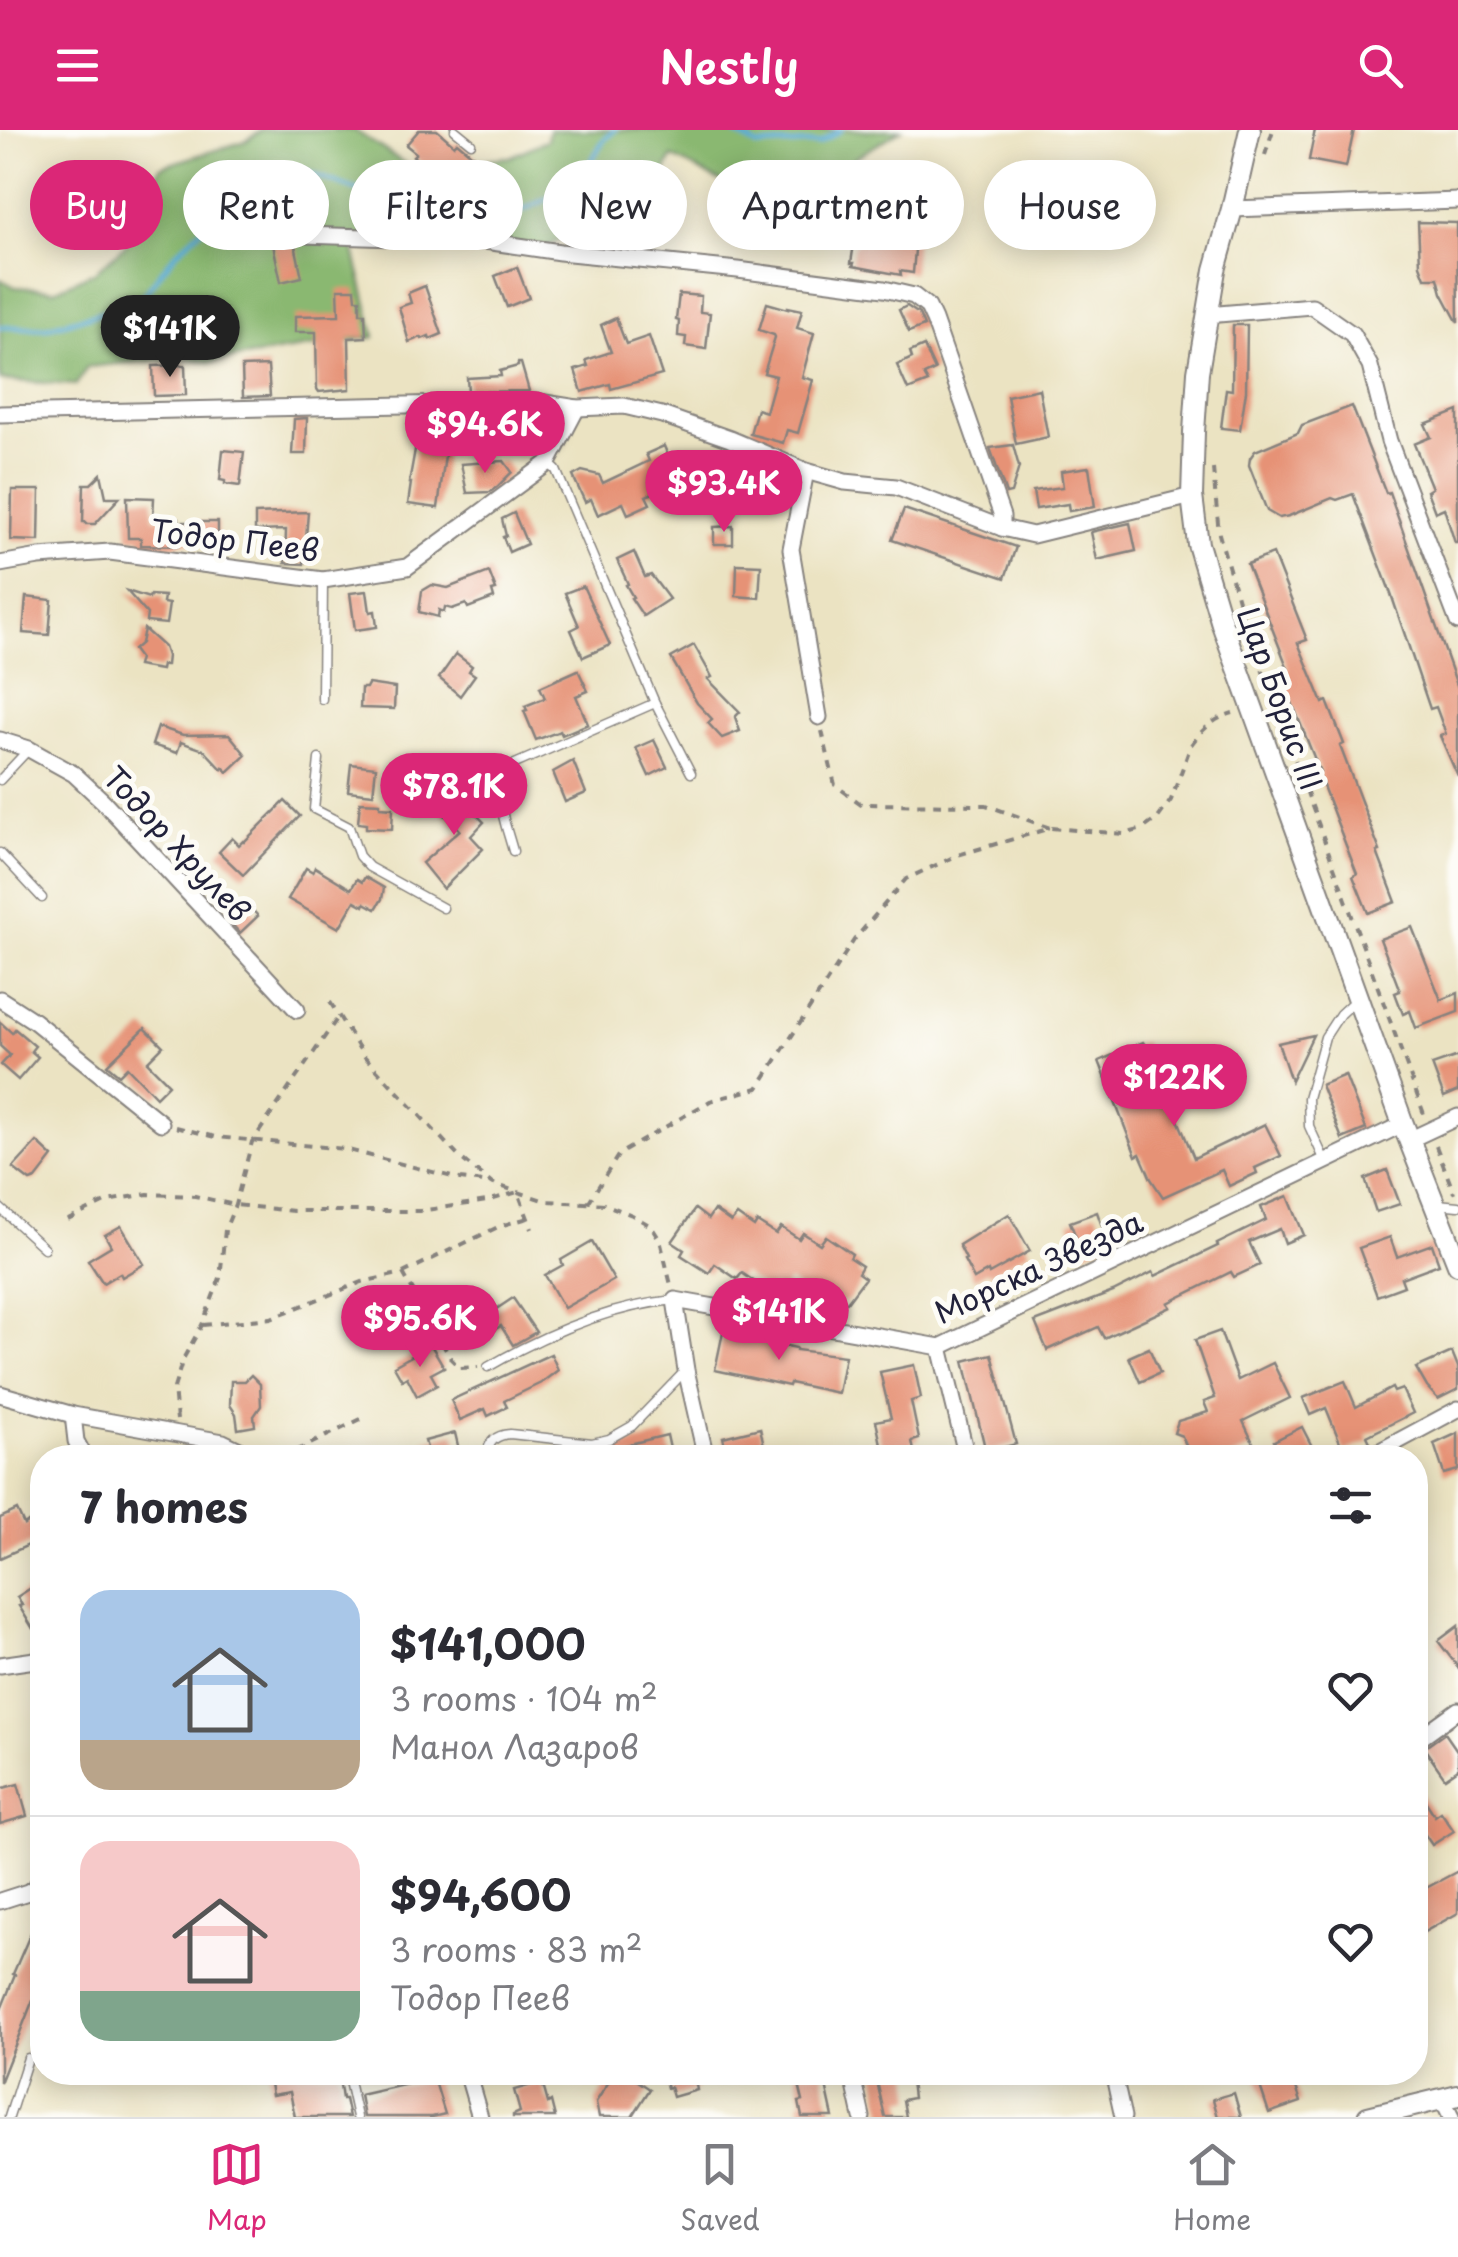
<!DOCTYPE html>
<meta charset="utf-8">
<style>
body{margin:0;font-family:"Playpen Sans",sans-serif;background:#f2f2f3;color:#2b2b33;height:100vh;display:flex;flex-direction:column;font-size:38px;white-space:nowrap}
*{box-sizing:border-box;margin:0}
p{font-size:32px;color:#7c7c81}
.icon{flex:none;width:55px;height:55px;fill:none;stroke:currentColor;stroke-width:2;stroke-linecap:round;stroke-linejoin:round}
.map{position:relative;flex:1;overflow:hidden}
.details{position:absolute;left:30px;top:1315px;width:1398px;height:640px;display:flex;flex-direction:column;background:#fff;border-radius:40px;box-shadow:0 5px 25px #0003}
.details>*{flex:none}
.banner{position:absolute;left:30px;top:30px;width:1400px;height:90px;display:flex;gap:20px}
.price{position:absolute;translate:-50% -85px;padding:0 22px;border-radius:35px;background:#db2777;color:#fff;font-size:32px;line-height:65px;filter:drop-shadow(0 2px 5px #0008)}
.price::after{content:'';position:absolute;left:50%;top:60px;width:30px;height:22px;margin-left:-15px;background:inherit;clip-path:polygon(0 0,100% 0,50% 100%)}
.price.active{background:#222;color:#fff}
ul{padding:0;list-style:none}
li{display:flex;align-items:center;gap:30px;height:250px;padding:0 50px}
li+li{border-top:2px solid #e1e1e2}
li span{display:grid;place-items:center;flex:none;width:280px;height:200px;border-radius:30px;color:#555}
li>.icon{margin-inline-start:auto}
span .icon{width:120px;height:120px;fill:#fffc;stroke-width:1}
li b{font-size:42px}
h2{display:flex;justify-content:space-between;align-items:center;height:120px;padding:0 50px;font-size:42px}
.pill{padding:0 35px;border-radius:45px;background:#fff;box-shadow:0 5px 25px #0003;font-size:35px;line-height:90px}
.pill.active{background:#db2777;color:#fff}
header{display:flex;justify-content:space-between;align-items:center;height:130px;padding:0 50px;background:#db2777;color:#fff;font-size:45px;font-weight:600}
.tab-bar{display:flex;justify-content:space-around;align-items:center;height:140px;border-top:2px solid #e1e1e2;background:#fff;font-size:28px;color:#7c7c81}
.tab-bar a{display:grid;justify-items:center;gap:5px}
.tab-bar .active{color:#db2777}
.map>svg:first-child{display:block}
</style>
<header><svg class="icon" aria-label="menu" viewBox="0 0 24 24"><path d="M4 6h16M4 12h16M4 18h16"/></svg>Nestly<svg class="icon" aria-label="search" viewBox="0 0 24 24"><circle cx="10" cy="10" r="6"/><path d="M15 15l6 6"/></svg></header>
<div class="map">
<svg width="1458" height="1987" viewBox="0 0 1458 1987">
<rect width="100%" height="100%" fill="#fdfcf7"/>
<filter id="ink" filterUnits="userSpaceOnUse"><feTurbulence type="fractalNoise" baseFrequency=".01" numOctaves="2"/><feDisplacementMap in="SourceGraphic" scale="20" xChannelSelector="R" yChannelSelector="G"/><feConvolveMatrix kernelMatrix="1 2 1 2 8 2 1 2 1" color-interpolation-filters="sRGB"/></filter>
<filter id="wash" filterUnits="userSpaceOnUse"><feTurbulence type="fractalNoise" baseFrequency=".0048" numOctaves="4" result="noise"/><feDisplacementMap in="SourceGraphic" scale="40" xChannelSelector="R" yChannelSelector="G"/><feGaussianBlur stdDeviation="2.25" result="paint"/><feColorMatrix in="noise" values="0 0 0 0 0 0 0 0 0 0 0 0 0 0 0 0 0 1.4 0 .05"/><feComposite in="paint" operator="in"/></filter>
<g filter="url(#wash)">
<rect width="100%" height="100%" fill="#ebe3c2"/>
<polygon fill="#8ab871" stroke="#566d56" stroke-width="2.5" points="262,0 354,0 410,37 510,27 547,10 549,0 901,0 855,28 830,59 758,71 672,27 657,60 538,121 351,108 375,207 210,232 183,227 87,237 76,255 0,250 0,149 15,157 55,160 96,141 130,111 160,37 246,11"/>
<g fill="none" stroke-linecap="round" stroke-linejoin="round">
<g stroke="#5cacd6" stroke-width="5">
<polyline points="729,0 757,16 819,13 841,0"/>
<polyline points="0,197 44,198 137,173 176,123 244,59 292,37 427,85 509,86 576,56 604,10 615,0"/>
</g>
</g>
<g id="blocks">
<g fill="#e69276">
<polygon points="419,0 437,0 454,15 457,12 476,28 465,40 458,40 449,32 443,38 436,32 429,40 413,26 416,23 406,15"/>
<polygon points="1315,0 1354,0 1346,37 1309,30"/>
<polygon points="607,67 624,69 622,84 626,84 623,105 592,101 595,75 606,76"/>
<polygon points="871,74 914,80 910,107 916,108 913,143 900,141 901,145 853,136 854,133 851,133 854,114 857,114 857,111 866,112"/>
<polygon points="1418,92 1457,93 1458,193 1442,163 1438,148 1425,148 1420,135"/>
<polygon points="293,105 302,147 281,152 272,110"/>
<polygon points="517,137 529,168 507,177 495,146"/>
<polygon points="425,156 442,204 430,209 429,206 422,209 421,207 409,212 399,177 411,173 408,163"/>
<polygon points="338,159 355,159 356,169 360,169 360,183 365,183 366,207 349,208 350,259 319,262 317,259 316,202 295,202 295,186 339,185"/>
<polygon points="679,164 701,166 700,182 710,183 706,219 685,216 686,207 678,206 679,191 676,190"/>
<polygon points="767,173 788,179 788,177 802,180 797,198 814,203 802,247 813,250 798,303 787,300 783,313 750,304 757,279 766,282 776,246 764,243 775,207 774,205 759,200"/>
<polygon points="907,176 919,184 924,196 909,202 899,180"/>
<polygon points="616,188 626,214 649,206 662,245 611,259 610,254 582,262 575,240 588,236 586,230 611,222 601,195"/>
<polygon points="1233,195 1247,195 1246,261 1240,300 1221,298 1226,259 1232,260"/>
<polygon points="924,216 935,240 924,245 928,252 908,260 897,235 912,228 910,222"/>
<polygon points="518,233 521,233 529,261 468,262 467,248 501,246 500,241 518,236"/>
<polygon points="185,235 186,265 154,266 153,236"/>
<polygon points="268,236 270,266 243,267 242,237"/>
<polygon points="1039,259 1048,307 1016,314 1007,266"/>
<polygon points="1352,276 1386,363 1389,362 1458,558 1458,647 1440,606 1446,604 1436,577 1430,579 1391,464 1353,364 1337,370 1332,368 1289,386 1279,388 1267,381 1249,335 1250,328 1255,321 1298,303 1302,295"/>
<polygon points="1458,281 1458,413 1455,413 1444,378 1435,382 1427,361 1432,358 1414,314 1431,307 1425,294"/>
<polygon points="515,284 522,284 535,318 515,317"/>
<polygon points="307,288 306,324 292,324 294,289"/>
<polygon points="416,314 446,318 438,378 408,374 411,353 409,353"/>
<polygon points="1013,315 1019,337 1011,363 1006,364 990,318"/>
<polygon points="664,316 679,352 646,366 650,374 628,384 623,373 598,385 591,369 585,372 573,346 582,341 599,345 603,353 649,331 646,324"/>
<polygon points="223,320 244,322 240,356 225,354 225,351 220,350"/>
<polygon points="504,331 512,342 498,356 490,362 467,363 461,334"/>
<polygon points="1089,337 1095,377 1069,381 1068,374 1036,379 1033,361 1063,357 1061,341"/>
<polygon points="101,344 106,367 120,367 95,394 86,394 86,392 83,392 84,354 91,354"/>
<polygon points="712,348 728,349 728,370 711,370"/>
<polygon points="12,360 40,360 39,411 11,410"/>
<polygon points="127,367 154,368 153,388 179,389 179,392 218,392 218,413 178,413 178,416 141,415 141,408 128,408"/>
<polygon points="904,379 1016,417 1005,448 892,410"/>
<polygon points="308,382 304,434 285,433 286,400 255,401 255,384"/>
<polygon points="514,383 527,414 509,422 503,407 506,406 502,389"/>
<polygon points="1130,393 1136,421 1097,430 1091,402"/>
<polygon points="733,396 733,414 714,414 714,397"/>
<polygon points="634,422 645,447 651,445 669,469 643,486 631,468 633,467 626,455 628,454 617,430"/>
<polygon points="1273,424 1307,510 1298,513 1323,573 1327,571 1344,614 1340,616 1380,721 1377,722 1396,772 1368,783 1353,746 1357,744 1318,643 1320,642 1280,543 1288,539 1247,434"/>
<polygon points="737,434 761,435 759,468 736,466"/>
<polygon points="489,442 496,460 492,461 494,468 468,478 466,474 452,479 445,477 444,482 439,480 438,487 419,482 422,461 432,455 448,458"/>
<polygon points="583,456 610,515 583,527 571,500 579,496 565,463"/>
<polygon points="127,461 149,468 150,465 164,466 163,473 169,474 166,494 146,492 147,484"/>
<polygon points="367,461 370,482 375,481 377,497 355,500 350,463"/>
<polygon points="26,467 52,470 49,505 23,503"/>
<polygon points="144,499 164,517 167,526 166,535 162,535 161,540 137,536 139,528 133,520 141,513"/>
<polygon points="694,515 712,547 708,549 740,582 735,587 740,601 722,608 708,593 712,589 697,573 671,528"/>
<polygon points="456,524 472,536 469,541 475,545 460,566 439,548"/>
<polygon points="578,540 588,561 576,566 588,594 562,605 560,601 536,610 524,581 527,580 525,576 545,568 540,557"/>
<polygon points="368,554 395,558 394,579 360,578 361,558 366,558"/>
<polygon points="158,597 183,605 229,604 246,625 228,642 223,637 222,639 204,620 181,612 177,623 152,615"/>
<polygon points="654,610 667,637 649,646 636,618"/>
<polygon points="573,631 586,663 565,672 553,642"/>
<polygon points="351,634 376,637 373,664 348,661"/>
<polygon points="444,652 484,692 471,706 483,719 443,759 422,733 460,700 438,678 441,674 431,665"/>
<polygon points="285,671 300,686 243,745 219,722 232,708 239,715 243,711 244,712"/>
<polygon points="360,672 380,673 380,677 393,678 392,699 366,698 366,694 358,693"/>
<polygon points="315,737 351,759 357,749 362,752 365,747 384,758 382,769 376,779 365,773 364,776 355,771 339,798 288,769 306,738 313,742"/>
<polygon points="244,771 258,786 240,803 228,790 231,788 228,786"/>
<polygon points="1412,797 1441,870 1458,863 1458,882 1416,898 1410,881 1403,884 1395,863 1400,861 1380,809"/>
<polygon points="0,892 12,903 15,899 35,916 31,921 38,927 18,950 1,935 10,925 0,916"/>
<polygon points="145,898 163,916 147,932 169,954 156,967 127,937 119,945 107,935"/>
<polygon points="1313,905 1291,951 1278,913"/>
<polygon points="1143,912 1151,925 1194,1028 1265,994 1281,1026 1255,1038 1257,1043 1229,1056 1222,1040 1163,1067 1151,1049 1140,1024 1136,1026 1099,931"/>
<polygon points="1458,926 1458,961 1444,967 1432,935"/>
<polygon points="1345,945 1366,999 1342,1009 1321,955"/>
<polygon points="37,1012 53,1027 36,1049 30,1051 13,1038"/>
<polygon points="1387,1040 1400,1074 1376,1082 1365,1049"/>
<polygon points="1288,1066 1304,1105 1285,1113 1280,1099 1249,1112 1260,1135 1234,1147 1231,1142 1168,1173 1171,1177 1104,1208 1098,1197 1047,1220 1035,1192 1113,1162 1153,1142 1155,1146 1218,1116 1217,1114 1266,1090 1261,1077"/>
<polygon points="695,1079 708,1089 714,1080 731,1092 737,1085 754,1097 757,1092 776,1104 781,1097 799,1109 803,1103 820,1114 826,1106 852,1124 850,1128 862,1136 858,1143 865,1148 847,1172 816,1170 788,1151 781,1163 771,1156 768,1161 742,1143 737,1149 715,1134 709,1143 681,1125 684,1120 672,1112"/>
<polygon points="1097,1082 1108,1113 1082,1123 1070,1092"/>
<polygon points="1009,1084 1030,1121 989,1144 988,1141 974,1149 964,1130 966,1129 959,1115"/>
<polygon points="121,1096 144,1134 122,1147 120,1143 103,1153 88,1130 111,1116 105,1105"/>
<polygon points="1390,1107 1397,1127 1432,1114 1439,1134 1401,1148 1404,1156 1377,1166 1359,1118"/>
<polygon points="592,1112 614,1150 564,1178 545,1145 563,1135 561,1130"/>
<polygon points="513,1168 536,1202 513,1215 501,1196 492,1201 483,1188"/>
<polygon points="1220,1201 1238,1250 1273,1233 1290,1268 1243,1291 1255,1317 1230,1328 1186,1328 1188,1320 1182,1306 1174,1303 1178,1291 1208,1282 1204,1272 1215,1268 1195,1210"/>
<polygon points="723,1202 796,1218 796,1220 845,1226 838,1263 790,1253 789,1256 715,1240"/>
<polygon points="431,1215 444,1237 431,1244 437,1255 417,1266 407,1247 402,1250 394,1236"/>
<polygon points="1149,1218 1160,1243 1140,1252 1129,1227"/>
<polygon points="1452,1222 1458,1237 1458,1259 1438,1269 1427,1257 1416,1238"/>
<polygon points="551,1224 558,1240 541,1253 504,1271 507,1277 488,1286 485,1279 460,1290 451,1270"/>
<polygon points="992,1224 1016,1314 986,1322 964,1231"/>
<polygon points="914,1235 921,1268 911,1271 919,1309 912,1311 914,1321 884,1328 876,1291 891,1288 880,1242"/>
<polygon points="251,1245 260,1254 261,1276 254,1286 255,1296 238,1299 236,1284 230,1275 231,1251 245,1251"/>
<polygon points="1345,1251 1356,1277 1392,1258 1394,1262 1402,1259 1413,1283 1367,1306 1370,1312 1344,1322 1326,1278 1310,1285 1303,1268"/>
<polygon points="1302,1297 1318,1328 1283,1328 1274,1311"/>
<polygon points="760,1298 767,1328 728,1328 723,1307"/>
<polygon points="455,1303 461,1328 430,1328 425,1311"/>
<polygon points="1458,1303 1458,1340 1444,1344 1434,1314"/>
<polygon points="667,1305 672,1328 596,1328 596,1322"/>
<polygon points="17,1380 24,1395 42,1382 42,1409 0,1428 0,1388"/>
<polygon points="42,1451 42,1492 33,1499 19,1476 22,1475 17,1467"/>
<polygon points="1458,1496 1458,1537 1438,1511"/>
<polygon points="1445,1603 1458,1622 1458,1639 1445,1648 1424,1618"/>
<polygon points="18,1654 27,1686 0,1694 0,1659"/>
<polygon points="1415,1655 1435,1686 1441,1682 1454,1701 1432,1715 1415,1690"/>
<polygon points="1458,1741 1458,1783 1415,1807 1415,1764"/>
<polygon points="42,1777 42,1847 0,1953 0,1882 15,1845 13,1844"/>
<polygon points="268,1942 338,1942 342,1969 345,1969 349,1987 295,1987 290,1962 272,1965"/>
<polygon points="615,1942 624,1942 650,1959 632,1987 599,1987 596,1972"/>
<polygon points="663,1942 706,1942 707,1946 695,1950 697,1960 673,1967 670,1957 667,1958"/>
<polygon points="796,1942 823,1942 833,1987 802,1987 799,1972 803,1971"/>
<polygon points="910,1942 913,1968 903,1970 906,1987 885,1987 875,1943"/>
<polygon points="1269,1942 1291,1942 1301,1972 1269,1983 1257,1947"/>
<polygon points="434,1948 445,1984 432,1987 364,1987 360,1965"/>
<polygon points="542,1952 548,1973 551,1971 555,1987 513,1987 513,1985 520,1982 514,1960"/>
<polygon points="1234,1963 1241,1987 1218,1987 1213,1969"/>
</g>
</g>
</g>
<g filter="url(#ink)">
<use href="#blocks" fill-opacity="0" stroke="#86827e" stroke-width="2.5"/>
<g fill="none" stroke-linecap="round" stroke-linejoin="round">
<g stroke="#86827e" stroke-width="11">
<g id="service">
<polyline points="455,0 471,13"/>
<polyline points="548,333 556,340 655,573 691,643"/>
<polyline points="322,569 323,450"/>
<polyline points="319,629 314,679 349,697 359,726 369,737 443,778"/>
<polyline points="0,650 29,619"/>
<path d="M 513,721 C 504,687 490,664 515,634 L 655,573"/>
<polyline points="0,723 42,768"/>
<polyline points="1325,1031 1309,996 1308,968 1325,907 1340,884 1354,871"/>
<polyline points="1438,1074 1458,1076"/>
<polyline points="0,1078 44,1118"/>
<path d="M 488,1237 C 545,1204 609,1176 675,1170"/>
<path d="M 488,1328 C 486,1312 496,1305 510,1304 L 592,1313 L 609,1309 L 632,1296 L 686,1240"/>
<polyline points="347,1942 357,1987"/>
<polyline points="469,1950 503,1942"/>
<polyline points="9,1987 28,1928"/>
</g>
</g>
<g stroke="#86827e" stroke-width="19">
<g id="minor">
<polyline points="1232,79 1458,71"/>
<polyline points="304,105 485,111 560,122 738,140 884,159 914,166 928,177 934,190 1002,386 1002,398"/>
<polyline points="1207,185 1312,176 1352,204 1370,236 1389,311 1458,492"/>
<polyline points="0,284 539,272 577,278 624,276 662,285 730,309 806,341 845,352 896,357 1002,398 1033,405 1192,366"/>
<polyline points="806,341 791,419 819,587"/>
<polyline points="0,434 39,427 110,422 323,450 407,437 548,333 577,278"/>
<polyline points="0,610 29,619 74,644 103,671 297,880"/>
<polyline points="0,869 34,891 161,993"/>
<polyline points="1409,1010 1458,987"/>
<polyline points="940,1217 967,1328"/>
<polyline points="0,1264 73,1285 223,1312 256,1328"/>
<polyline points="73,1285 76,1311 85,1328"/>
<polyline points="706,1328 686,1240 675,1170 940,1217 1403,994"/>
<polyline points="1367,1328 1458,1279"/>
<polyline points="0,1535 42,1529"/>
<polyline points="1415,1611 1458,1580"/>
<polyline points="0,1771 28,1762 42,1752"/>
<polyline points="467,1942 480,1987"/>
<polyline points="852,1942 862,1987"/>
<polyline points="1113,1942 1123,1987"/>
<polyline points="1442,1969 1451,1987"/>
</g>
</g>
<g stroke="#86827e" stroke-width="24">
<g id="tertiary">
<polyline points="1250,0 1232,79 1215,140 1198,242 1194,302 1192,366 1198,414 1222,494 1403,994 1458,1134"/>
<polyline points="1368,1987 1458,1965"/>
</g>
</g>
<g stroke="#86827e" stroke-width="4" stroke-dasharray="8 8" stroke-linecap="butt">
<polyline points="1265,25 1273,0"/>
<polyline points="1213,339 1219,404 1242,484 1424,984"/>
<polyline points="822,601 835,655 861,674 986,675 1050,698"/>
<polyline points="330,872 364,926 458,1026 491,1053 518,1062 546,1071 604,1074 632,1085 651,1096 660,1110 671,1155"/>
<polyline points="176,997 216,1007 344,1019 460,1049 491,1053"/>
<polyline points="1436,1016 1454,1063"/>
<path d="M 588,1073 L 619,1024 L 710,971 L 758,958 L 854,810 L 906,749 L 958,725 L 1051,698 L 1124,704 L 1143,699 L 1158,688 L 1171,670 L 1191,615 C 1202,599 1215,588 1233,583"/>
<polyline points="68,1090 107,1071 148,1064 195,1066 235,1075 293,1081 420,1081 487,1071 518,1062 532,1099"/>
<polyline points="403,1143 451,1229 460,1238 478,1237"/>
<polyline points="203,1195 271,1188 362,1152 403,1143 500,1096 528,1088"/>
<polyline points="177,1290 174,1258 183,1229 202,1195 220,1148 225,1100 235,1075 252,1012 339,886"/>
<polyline points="282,1328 365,1287"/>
</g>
<use href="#service" stroke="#fff" stroke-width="8"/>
<use href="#minor" stroke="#fff" stroke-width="15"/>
<use href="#tertiary" stroke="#fff" stroke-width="20"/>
</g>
</g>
<g text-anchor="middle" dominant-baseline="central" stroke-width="10" stroke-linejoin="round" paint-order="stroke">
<g font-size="30" fill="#22223b" stroke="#fdfcf7">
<text transform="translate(235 409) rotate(7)">Тодор Пеев</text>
<text transform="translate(1281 568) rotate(70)">Цар Борис III</text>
<text transform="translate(178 713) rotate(47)">Тодор Хрулев</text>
<text transform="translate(1038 1136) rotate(-25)">Морска Звезда</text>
</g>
</g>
</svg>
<b class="price active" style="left:170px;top:250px">$141K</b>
<b class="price" style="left:485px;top:346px">$94.6K</b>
<b class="price" style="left:724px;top:405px">$93.4K</b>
<b class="price" style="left:454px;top:708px">$78.1K</b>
<b class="price" style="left:1174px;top:999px">$122K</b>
<b class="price" style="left:779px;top:1233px">$141K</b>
<b class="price" style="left:420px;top:1240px">$95.6K</b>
<div class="banner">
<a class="pill active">Buy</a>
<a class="pill">Rent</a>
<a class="pill">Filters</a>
<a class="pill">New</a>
<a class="pill">Apartment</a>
<a class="pill">House</a>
</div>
<section class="details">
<h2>7 homes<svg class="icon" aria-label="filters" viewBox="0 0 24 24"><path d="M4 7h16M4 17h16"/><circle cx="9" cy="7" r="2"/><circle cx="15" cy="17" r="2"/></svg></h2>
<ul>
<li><span style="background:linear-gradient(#a9c7e8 75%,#b9a48a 0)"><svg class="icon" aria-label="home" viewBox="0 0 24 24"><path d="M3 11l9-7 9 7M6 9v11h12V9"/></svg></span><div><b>$141,000</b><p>3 rooms · 104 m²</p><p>Манол Лазаров</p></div><svg class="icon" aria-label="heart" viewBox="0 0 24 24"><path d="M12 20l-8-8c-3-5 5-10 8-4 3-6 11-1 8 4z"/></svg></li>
<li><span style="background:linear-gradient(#f6c9c9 75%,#7fa58c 0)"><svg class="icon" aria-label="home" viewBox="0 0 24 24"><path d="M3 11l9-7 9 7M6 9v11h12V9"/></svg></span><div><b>$94,600</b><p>3 rooms · 83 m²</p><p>Тодор Пеев</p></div><svg class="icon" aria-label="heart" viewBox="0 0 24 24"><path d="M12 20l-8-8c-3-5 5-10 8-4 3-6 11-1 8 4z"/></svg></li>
</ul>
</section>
</div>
<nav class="tab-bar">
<a class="active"><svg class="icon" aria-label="map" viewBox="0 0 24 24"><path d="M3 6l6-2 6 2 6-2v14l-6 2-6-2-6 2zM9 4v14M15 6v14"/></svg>Map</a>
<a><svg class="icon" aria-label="saved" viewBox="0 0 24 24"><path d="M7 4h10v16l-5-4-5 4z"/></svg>Saved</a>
<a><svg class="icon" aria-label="home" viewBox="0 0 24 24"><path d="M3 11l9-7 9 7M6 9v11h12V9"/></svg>Home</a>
</nav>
